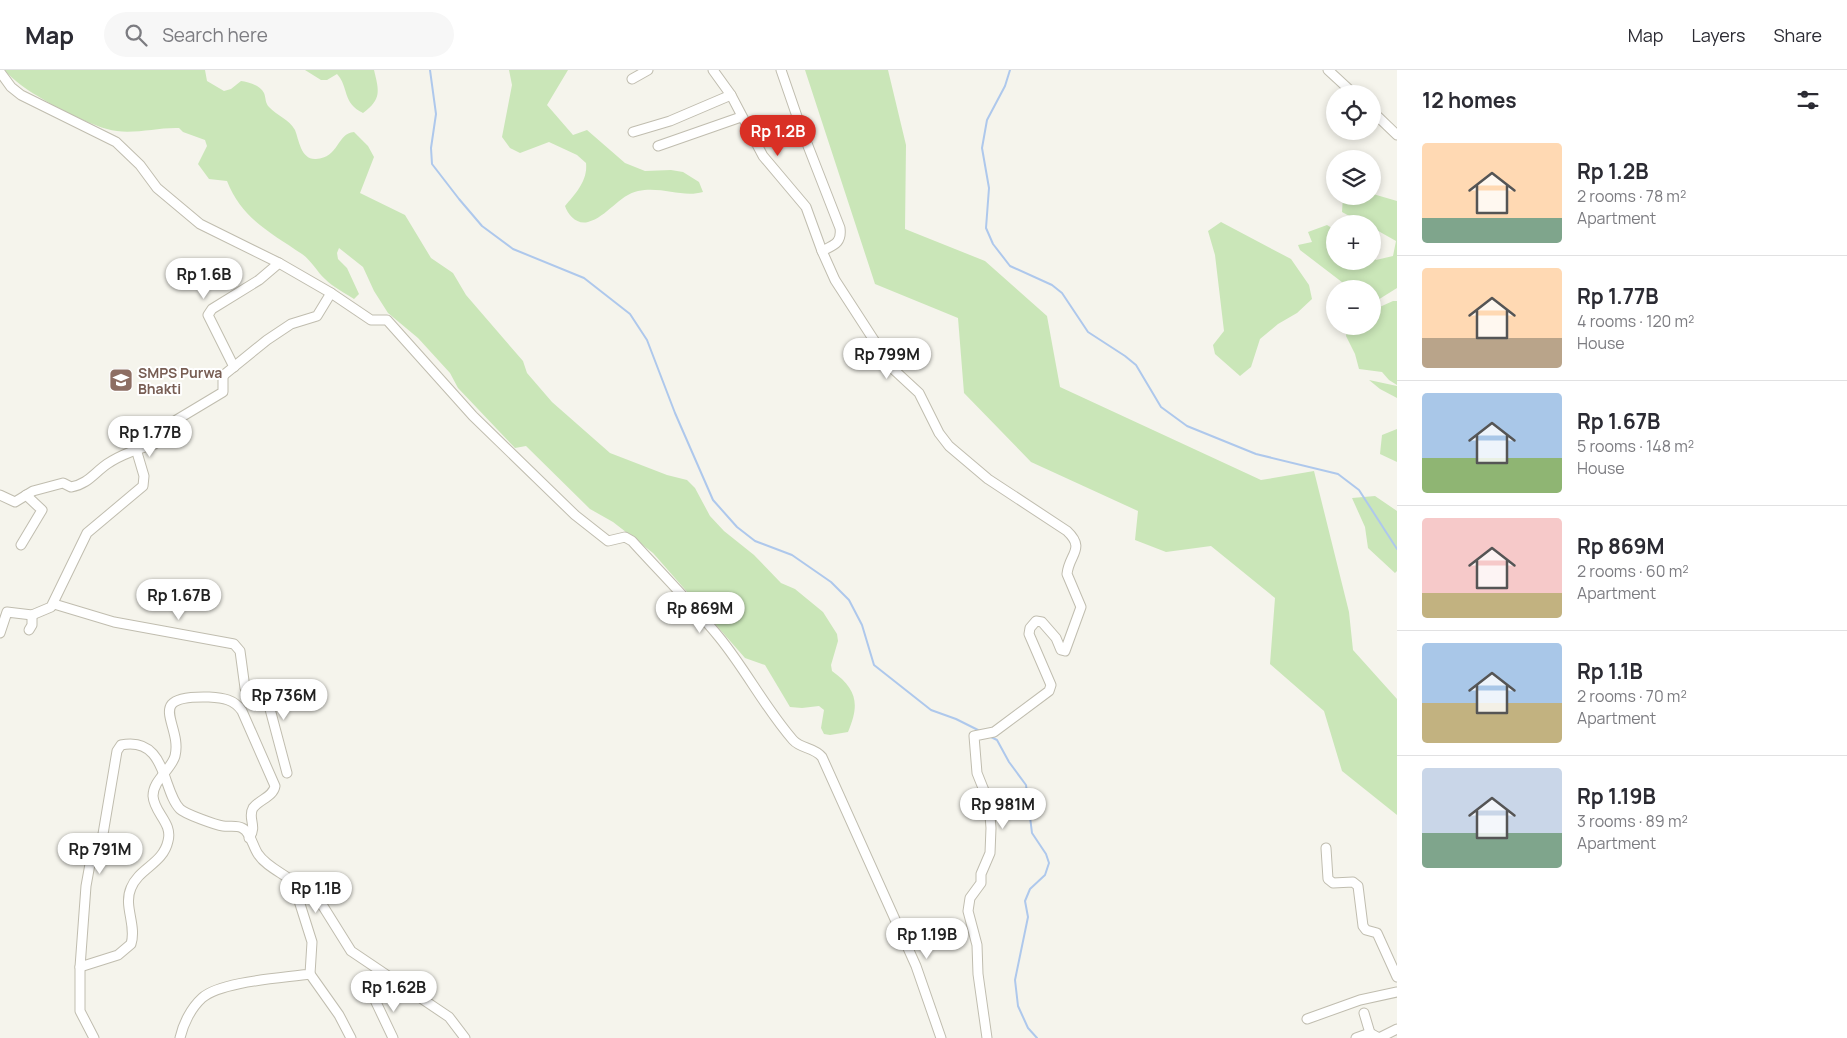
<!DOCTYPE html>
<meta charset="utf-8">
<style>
body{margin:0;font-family:Manrope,sans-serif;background:#f7f7f7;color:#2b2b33;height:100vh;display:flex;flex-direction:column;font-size:19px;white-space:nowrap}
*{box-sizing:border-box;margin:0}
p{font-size:16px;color:#7c7c81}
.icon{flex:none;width:28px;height:28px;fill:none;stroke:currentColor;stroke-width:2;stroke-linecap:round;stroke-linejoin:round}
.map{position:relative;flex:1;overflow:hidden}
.details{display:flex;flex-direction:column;background:#fff;width:450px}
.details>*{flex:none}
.tools{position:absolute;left:1326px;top:15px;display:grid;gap:10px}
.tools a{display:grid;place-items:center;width:55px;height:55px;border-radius:50%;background:#fff;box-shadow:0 2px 8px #0003;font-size:25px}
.price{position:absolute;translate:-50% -42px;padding:0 11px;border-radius:18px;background:#fff;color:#222;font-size:16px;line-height:32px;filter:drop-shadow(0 1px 2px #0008)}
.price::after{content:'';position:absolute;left:50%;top:30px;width:15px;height:11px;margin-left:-8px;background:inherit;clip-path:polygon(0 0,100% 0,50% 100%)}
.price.current{background:#d93025;color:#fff}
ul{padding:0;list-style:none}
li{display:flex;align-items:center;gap:15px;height:125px;padding:0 25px}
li+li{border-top:1px solid #e1e1e2}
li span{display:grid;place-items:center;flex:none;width:140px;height:100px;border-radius:5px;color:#555}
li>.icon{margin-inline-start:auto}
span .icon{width:60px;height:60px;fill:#fffc;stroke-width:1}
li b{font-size:21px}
h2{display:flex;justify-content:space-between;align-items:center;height:60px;padding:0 25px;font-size:21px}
header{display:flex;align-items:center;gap:30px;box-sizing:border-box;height:70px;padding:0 25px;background:#fff;border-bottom:1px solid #e1e1e2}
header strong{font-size:24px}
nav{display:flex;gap:28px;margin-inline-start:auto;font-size:18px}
.search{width:350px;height:45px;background:#f7f7f7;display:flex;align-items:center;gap:12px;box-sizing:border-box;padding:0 18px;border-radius:28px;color:#7c7c81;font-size:19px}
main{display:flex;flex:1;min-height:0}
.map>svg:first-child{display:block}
</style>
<header>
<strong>Map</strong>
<div class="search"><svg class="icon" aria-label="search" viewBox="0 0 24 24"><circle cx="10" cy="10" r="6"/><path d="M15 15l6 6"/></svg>Search here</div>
<nav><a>Map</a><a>Layers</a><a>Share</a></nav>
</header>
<main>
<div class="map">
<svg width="1397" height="968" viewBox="0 0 1397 968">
<rect width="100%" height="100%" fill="#f5f4ec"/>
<g fill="#cae6b8">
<path d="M 5,0 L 205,0 L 207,11 L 224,21 L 231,19 L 241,11 C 248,12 260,15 264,23 C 266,28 265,33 269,37 C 277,46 289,49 295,60 C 299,70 301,90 316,89 C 339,88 337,63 354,62 L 368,76 L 374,87 L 360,123 L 405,145 L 431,188 L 453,203 L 466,225 L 523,291 L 527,303 L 552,332 L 610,383 L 667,405 L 687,410 L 695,418 L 710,446 L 724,461 L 754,485 L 781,513 L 795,519 L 823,542 L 837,564 L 838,571 L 831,595 L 832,601 C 857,619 860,634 848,662 L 830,665 L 824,664 L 821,658 L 824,640 L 819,636 L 802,638 L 790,637 L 765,595 L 745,588 L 653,483 L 613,452 L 590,439 L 526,376 L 515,378 L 458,318 L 450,303 L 418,268 L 388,243 L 374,221 L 363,197 L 339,178 L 337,183 L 338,189 L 347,198 L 359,224 L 354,229 C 345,223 333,217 325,209 C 317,202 312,191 302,184 C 270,162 242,149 227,111 L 209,109 L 198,94 L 207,76 L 205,70 L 183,62 L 179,58 C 156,57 130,66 107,59 C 82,52 19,20 5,0 Z"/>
<path d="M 305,0 L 374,0 C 379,21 382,29 363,43 C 342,33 349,17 337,4 L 327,10 L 321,10 Z"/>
<path d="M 509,0 L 568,0 L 547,35 L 573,65 L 587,60 L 625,93 L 645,101 L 671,100 L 683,102 L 699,112 L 703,122 C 682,128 662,116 638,121 C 619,125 607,147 588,152 C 577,155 568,145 565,136 C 575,124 588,111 586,93 L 577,85 L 549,72 L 520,83 L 510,78 L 502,67 L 512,15 Z"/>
<polygon points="805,0 888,0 906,75 905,159 985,191 1047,246 1060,317 1261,410 1314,401 1349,542 1353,580 1397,629 1397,745 1342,701 1324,641 1270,594 1275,528 1211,476 1166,482 1135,470 1138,441 1031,392 964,323 958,248 875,214"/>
<polygon points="1373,124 1397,131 1397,218 1373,233 1372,219 1351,219 1300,180 1298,175 1312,172 1308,162 1327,155 1335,160 1335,191 1372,191 1373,187 1376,190 1393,186 1396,171 1373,158 1372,154 1364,154 1342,142 1343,126 1372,126"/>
<polygon points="1221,152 1291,189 1309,215 1312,229 1297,243 1278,254 1260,269 1251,297 1240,306 1215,284 1213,275 1224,261 1215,185 1208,161"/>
<polygon points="1393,231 1397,231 1397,315 1389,310 1382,302 1359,299 1355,284 1346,266 1348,256 1372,256 1373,240"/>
<polygon points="1369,310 1397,316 1397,328 1380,319"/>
<polygon points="1397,359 1397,392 1380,384 1382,365"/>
<polygon points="1375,426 1397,441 1397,501 1395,503 1368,478 1365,457 1352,428"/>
</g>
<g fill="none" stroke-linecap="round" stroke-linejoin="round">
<g stroke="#aec8ec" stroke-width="2">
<polyline points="430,0 436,44 431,78 432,94 459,129 482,156 513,179 584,208 630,244 647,270 675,343 713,430 737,457 755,471 792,485 831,512 849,530 862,555 874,595 931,640 956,649 980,661"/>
<polyline points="1010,0 1005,16 987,50 982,78 989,118 986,158 993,174 1010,196 1052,215 1062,223 1088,262 1125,286 1136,295 1161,337 1187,356 1256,384 1338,404 1359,420 1397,479"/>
<polyline points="991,667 997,670 1009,692 1026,715 1032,763 1046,784 1049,793 1045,805 1030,819 1025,831 1028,847 1015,910 1018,936 1028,958 1037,968"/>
</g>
<g stroke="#c0bdaf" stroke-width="11">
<g id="minor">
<polyline points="713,0 731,25 763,86 806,137 822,181"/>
<path d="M 781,0 L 801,58 L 840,158 C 842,173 834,175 822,181 L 835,210 L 892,298 L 919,323 L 939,363 L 949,376 L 988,409 L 1067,461 C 1086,479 1069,484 1067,504 L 1081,537 L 1065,581 L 1061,580 L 1056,568 L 1042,552 L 1036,551 L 1030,558 L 1029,564 L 1051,615 L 1049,621 L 994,662 L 974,666 L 977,703 L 989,733 L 991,758 L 990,783 L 981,804 L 981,813 L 970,828 L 968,841 L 977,875 L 978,904 L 987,968"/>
<polyline points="1328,0 1354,24"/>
<path d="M 0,2 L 11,17 L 21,25 L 116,72 L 140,95 L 157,118 L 200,154 L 279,193 L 331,223 L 371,250 L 387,250 L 473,346 L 575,445 L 608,471 L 625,467 L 632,471 C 661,503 692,534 719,567 C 746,600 765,638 793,670 C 801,679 814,677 822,687 L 916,896 L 941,968"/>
<polyline points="632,9 648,0"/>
<polyline points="1372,41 1397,65"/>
<polyline points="633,62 670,51 731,25"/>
<polyline points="658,76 741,47"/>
<polyline points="234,297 208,245 212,239 259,210 279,193"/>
<path d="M 0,425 L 15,432 L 33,421 L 63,413 L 71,417 C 88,414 94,403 107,394 C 122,384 138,379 155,374 L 168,355 L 223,322 L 223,307 L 225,304 L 267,270 L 291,254 L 317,246 L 331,223"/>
<polyline points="21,475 42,440 26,425"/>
<polyline points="54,534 114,552 234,574 240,581 245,618 266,624"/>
<polyline points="29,560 32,555 32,545"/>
<polyline points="0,563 7,542 32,545 51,537 87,463 143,416 144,406 136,379"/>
<polyline points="287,703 266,624 316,624"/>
<polyline points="1326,778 1328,809 1333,813 1353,812 1358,816 1363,856 1366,860 1377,863 1397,907"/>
<polyline points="294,815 307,817 316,825 351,881 449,947 465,968"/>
<path d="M 80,897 L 118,885 L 131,874 C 137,855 123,836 131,818 C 139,798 163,794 168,771 C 173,753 154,743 153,726 C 153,710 171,700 175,686 C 183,654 141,625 209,627 C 223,628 234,629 242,641 L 275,716 C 273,727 260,729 253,738 C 247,748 258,756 249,768"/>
<polyline points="310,904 339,945 351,968"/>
<polyline points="374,928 393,968"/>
<polyline points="1364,943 1370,963"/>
<polyline points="1307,949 1360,930 1397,922"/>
<path d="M 94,968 L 80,941 L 80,897 L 86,816 L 90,794 L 103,764 L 117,681 L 121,675 C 167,666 162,721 180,739 C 185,744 216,755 223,756 C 229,757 237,755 242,758 C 250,761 253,777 258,784 C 265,795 280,802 291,810 L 294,815 L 312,872 L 310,904 C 284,908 221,911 202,928 C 191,938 183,954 180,968"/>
<polyline points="1356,968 1370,963 1379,968"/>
<polyline points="1379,968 1397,959"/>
</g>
</g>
<use href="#minor" stroke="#fff" stroke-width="9"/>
</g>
<defs>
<g id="school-square" transform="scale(1.25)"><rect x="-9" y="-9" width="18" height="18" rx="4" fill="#8d6e63" stroke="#fff"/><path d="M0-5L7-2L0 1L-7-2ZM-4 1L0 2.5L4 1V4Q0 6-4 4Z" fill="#fff"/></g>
</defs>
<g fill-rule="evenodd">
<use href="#school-square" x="121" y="310"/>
</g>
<g text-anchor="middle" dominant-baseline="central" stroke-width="4" stroke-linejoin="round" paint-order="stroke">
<g font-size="14" font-weight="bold" fill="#785e54" stroke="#fff" text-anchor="start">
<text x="138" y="302">SMPS Purwa<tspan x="138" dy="16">Bhakti</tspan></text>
</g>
</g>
</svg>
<div class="tools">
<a><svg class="icon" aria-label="locate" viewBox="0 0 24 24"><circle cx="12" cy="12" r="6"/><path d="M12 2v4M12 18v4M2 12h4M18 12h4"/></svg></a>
<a><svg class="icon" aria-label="layers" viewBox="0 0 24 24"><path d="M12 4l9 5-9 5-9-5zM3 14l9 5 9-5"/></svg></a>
<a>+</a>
<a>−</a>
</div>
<b class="price current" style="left:778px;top:87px">Rp 1.2B</b>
<b class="price" style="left:204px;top:230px">Rp 1.6B</b>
<b class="price" style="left:887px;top:310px">Rp 799M</b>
<b class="price" style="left:150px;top:388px">Rp 1.77B</b>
<b class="price" style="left:179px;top:551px">Rp 1.67B</b>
<b class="price" style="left:700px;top:564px">Rp 869M</b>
<b class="price" style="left:284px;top:651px">Rp 736M</b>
<b class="price" style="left:1003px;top:760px">Rp 981M</b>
<b class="price" style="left:100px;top:805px">Rp 791M</b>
<b class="price" style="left:316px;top:844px">Rp 1.1B</b>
<b class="price" style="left:927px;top:890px">Rp 1.19B</b>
<b class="price" style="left:394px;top:943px">Rp 1.62B</b>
</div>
<section class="details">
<h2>12 homes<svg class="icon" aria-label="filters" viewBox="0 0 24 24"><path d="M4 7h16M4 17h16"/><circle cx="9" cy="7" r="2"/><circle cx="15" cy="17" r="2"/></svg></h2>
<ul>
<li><span style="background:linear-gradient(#ffd9b3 75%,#7fa58c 0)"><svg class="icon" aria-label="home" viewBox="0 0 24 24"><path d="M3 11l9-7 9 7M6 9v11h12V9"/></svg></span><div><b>Rp 1.2B</b><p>2 rooms · 78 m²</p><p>Apartment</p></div></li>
<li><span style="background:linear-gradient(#ffd9b3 70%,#b9a48a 0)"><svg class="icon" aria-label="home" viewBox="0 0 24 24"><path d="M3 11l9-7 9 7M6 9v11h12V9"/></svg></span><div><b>Rp 1.77B</b><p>4 rooms · 120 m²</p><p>House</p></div></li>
<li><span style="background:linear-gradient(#a9c7e8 65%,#8fb573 0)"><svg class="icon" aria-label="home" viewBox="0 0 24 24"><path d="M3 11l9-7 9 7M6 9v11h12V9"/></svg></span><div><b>Rp 1.67B</b><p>5 rooms · 148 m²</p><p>House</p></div></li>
<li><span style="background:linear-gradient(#f6c9c9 75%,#c2b280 0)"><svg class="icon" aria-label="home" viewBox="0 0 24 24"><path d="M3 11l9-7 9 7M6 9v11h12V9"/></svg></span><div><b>Rp 869M</b><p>2 rooms · 60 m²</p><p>Apartment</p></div></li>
<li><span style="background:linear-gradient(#a9c7e8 60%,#c2b280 0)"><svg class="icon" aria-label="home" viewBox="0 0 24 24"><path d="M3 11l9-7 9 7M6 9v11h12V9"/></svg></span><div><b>Rp 1.1B</b><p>2 rooms · 70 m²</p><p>Apartment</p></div></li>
<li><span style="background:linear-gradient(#c9d6e8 65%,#7fa58c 0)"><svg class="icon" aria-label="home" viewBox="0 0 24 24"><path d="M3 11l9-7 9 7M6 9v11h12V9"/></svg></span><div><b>Rp 1.19B</b><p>3 rooms · 89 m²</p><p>Apartment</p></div></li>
</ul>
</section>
</main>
